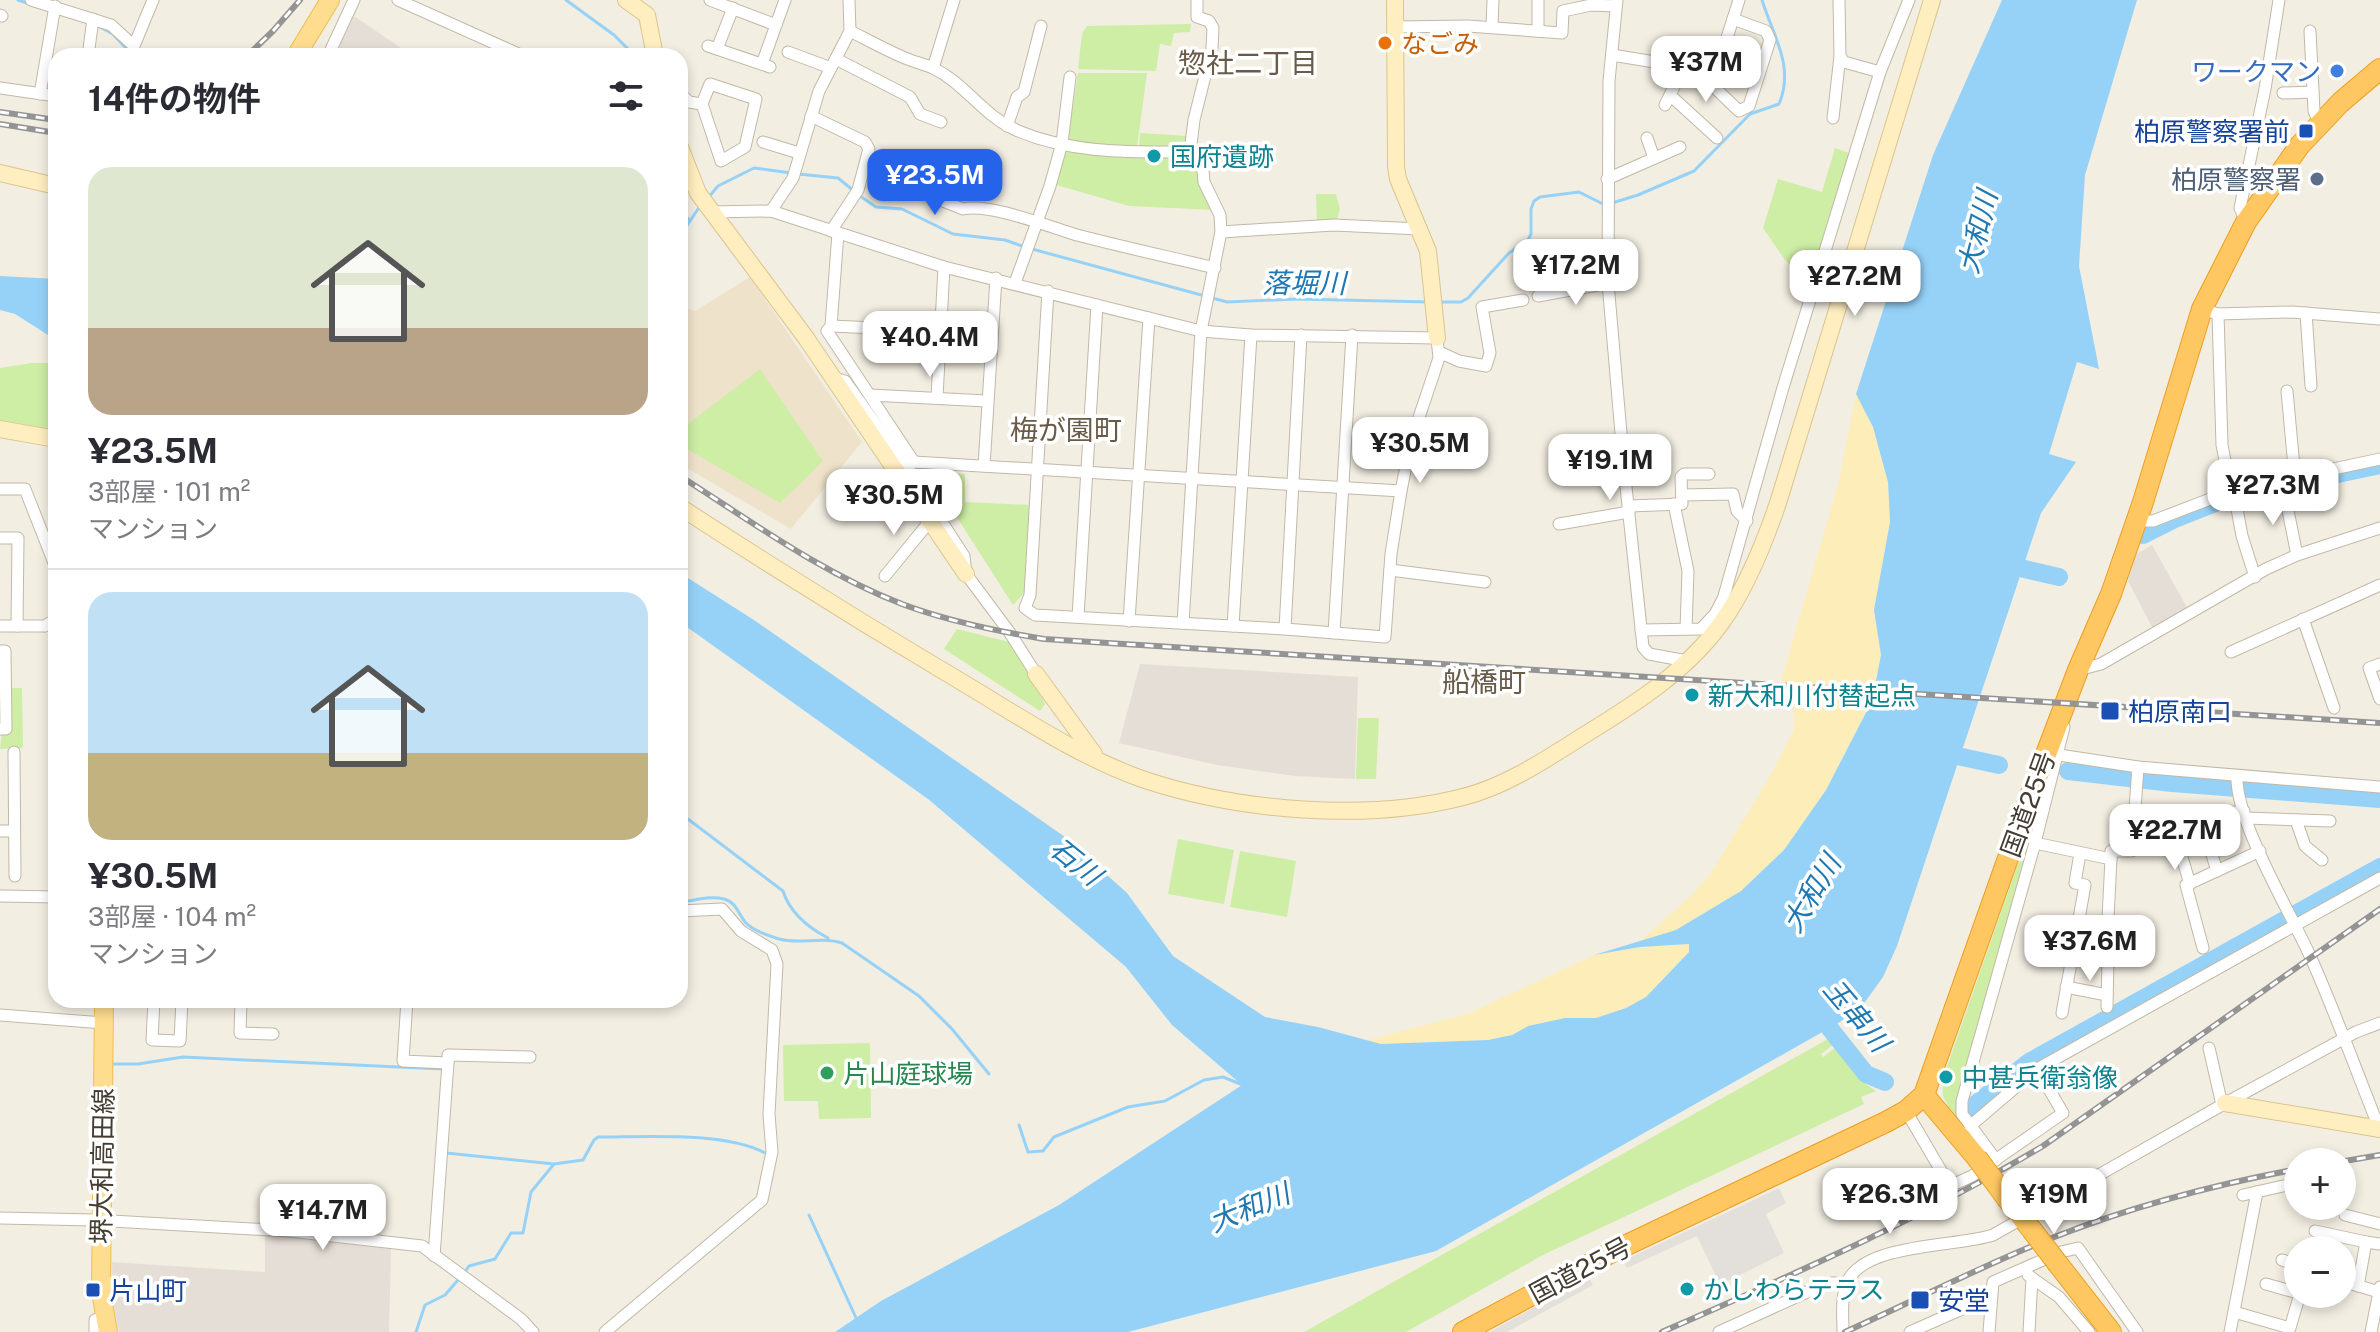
<!DOCTYPE html>
<html lang="ja">
<meta charset="utf-8">
<style>
body{margin:0;font-family:"Public Sans","Noto Sans JP",sans-serif;background:#f7f7f7;color:#2b2b33;height:100vh;display:flex;flex-direction:column;font-size:30px;white-space:nowrap}
*{box-sizing:border-box;margin:0}
p{font-size:26px;color:#7c7c81}
.icon{flex:none;width:44px;height:44px;fill:none;stroke:currentColor;stroke-width:2;stroke-linecap:round;stroke-linejoin:round}
.map{position:relative;flex:1;overflow:hidden}
.details{position:absolute;left:48px;top:48px;width:640px;height:960px;display:flex;flex-direction:column;background:#fff;border-radius:24px;box-shadow:0 4px 12px #0003}
.details>*{flex:none}
.controls{position:absolute;left:2284px;top:1148px;display:grid;gap:16px}
.controls a{display:grid;place-items:center;width:72px;height:72px;border-radius:50%;background:#fff;box-shadow:0 4px 12px #0003;font-size:40px}
.price{position:absolute;translate:-50% -68px;padding:0 18px;border-radius:16px;background:#fff;color:#222;font-size:26px;line-height:52px;filter:drop-shadow(0 2px 4px #0008)}
.price::after{content:'';position:absolute;left:50%;top:48px;width:24px;height:18px;margin-left:-12px;background:inherit;clip-path:polygon(0 0,100% 0,50% 100%)}
.price.on{background:#2563eb;color:#fff}
ul{padding:0;list-style:none}
li{display:grid;align-content:center;gap:16px;height:424px;padding:0 40px}
li+li{border-top:2px solid #e1e1e2}
li span{display:grid;place-items:center;height:248px;border-radius:24px;color:#555}
li>.icon{margin-inline-start:auto}
span .icon{width:144px;height:144px;fill:#fffc;stroke-width:1}
li b{font-size:34px}
h2{display:flex;justify-content:space-between;align-items:center;height:96px;padding:0 40px;font-size:34px}
.map>svg:first-child{display:block}
</style>
<div class="map">
<svg width="2380" height="1332" viewBox="0 0 2380 1332">
<rect width="100%" height="100%" fill="#f3eee2"/>
<g fill="#e5ded7">
<polygon points="354,16 413,56 335,56"/>
<polygon points="2152,545 2189,611 2154,631 2128,581 2135,555"/>
<polygon points="1140,664 1358,677 1355,779 1295,776 1217,765 1119,743"/>
<polygon points="265,1234 391,1248 389,1332 119,1332 113,1303 112,1262 265,1272"/>
</g>
<polygon fill="#eee3ca" points="750,277 862,442 791,529 680,464 680,307 695,311"/>
<g fill="#ceeda5">
<polygon points="1191,24 1190,32 1174,33 1171,46 1160,44 1156,71 1078,69 1082,34 1087,26"/>
<polygon points="1078,73 1147,73 1137,147 1081,145 1068,138"/>
<polygon points="1140,133 1188,136 1187,150 1139,150"/>
<polygon points="1064,147 1189,158 1215,210 1129,206 1053,184"/>
<polygon points="1835,148 1849,153 1809,286 1785,260 1763,228 1778,179 1822,192"/>
<polygon points="1316,194 1336,194 1340,209 1336,222 1317,222"/>
<polygon points="32,363 56,363 56,435 0,424 0,368"/>
<polygon points="760,369 823,461 780,503 680,445 680,430"/>
<polygon points="928,472 965,474 965,502 1031,505 1026,591 1013,605"/>
<polygon points="957,629 1013,643 1045,704 1040,711 944,649"/>
<polygon points="7,688 22,688 23,748 0,749"/>
<polygon points="1358,718 1379,718 1376,779 1356,779"/>
<polygon points="2056,755 1972,1048 1957,1116 1954,1118 1943,1096 1942,1081"/>
<polygon points="1178,839 1234,850 1224,904 1168,894"/>
<polygon points="1240,851 1296,861 1287,917 1230,907"/>
<polygon points="1828,1039 1834,1044 1821,1054 1823,1057 1836,1047 1863,1082 1876,1091 1861,1097 1864,1104 1543,1255 1406,1332 1304,1332"/>
<polygon points="870,1043 871,1118 819,1119 818,1101 784,1101 783,1045"/>
</g>
<g fill="#fdedb8">
<polygon points="1856,394 1873,427 1888,482 1890,522 1874,609 1881,655 1872,700 1826,790 1784,850 1741,891 1676,930 1639,942 1687,900 1712,872 1773,771 1794,730 1794,714 1792,707 1785,702 1782,678 1838,485"/>
<polygon points="1689,944 1689,952 1646,997 1626,1008 1596,1018 1565,1018 1528,1026 1512,1035 1488,1040 1381,1044 1369,1040 1470,1013 1594,955 1640,947"/>
</g>
<g fill="#e3e0db">
<polygon points="1779,1188 1786,1203 1766,1214 1784,1253 1720,1285 1697,1236 1627,1268 1623,1261"/>
<polygon points="1589,1278 1593,1285 1507,1332 1490,1332 1567,1289 1570,1293"/>
</g>
<g fill="#96d2f8">
<polygon points="2002,0 2137,0 2085,175 2079,266 2099,369 2077,362 2049,454 2076,462 2041,513 1897,946 1883,977 1865,1002 1840,1022 1436,1251 1128,1332 835,1332 881,1301 1059,1205 1242,1085 1172,1025 1126,967 928,799 680,622 680,573 754,620 1065,837 1127,893 1173,956 1265,1017 1318,1027 1381,1044 1488,1040 1512,1035 1528,1026 1565,1018 1596,1018 1626,1008 1646,997 1689,952 1689,944 1640,947 1594,955 1676,930 1741,891 1784,850 1826,790 1872,701 1881,655 1874,610 1890,522 1888,482 1873,427 1856,394 1933,155"/>
<polygon points="0,276 56,279 56,313 53,315 56,319 56,340 15,314 0,310"/>
</g>
<g fill="none" stroke-linecap="round" stroke-linejoin="round">
<g stroke="#96d2f8" stroke-width="3">
<polyline points="18,0 30,4"/>
<polyline points="566,0 614,35 635,56"/>
<polyline points="98,26 113,34 133,56"/>
<polyline points="798,174 838,178 854,191"/>
<polyline points="860,196 876,207 902,209 953,234 1005,240 1025,247"/>
<polyline points="708,198 718,186 754,168 791,173"/>
<path d="M 1612,203 L 1638,195 L 1694,171 L 1750,114 L 1779,104 C 1795,66 1773,36 1762,0"/>
<polyline points="680,209 690,221"/>
<polyline points="680,236 700,206"/>
<polyline points="1032,249 1227,302 1297,299 1429,302"/>
<polyline points="1441,302 1461,302 1468,298 1509,253 1528,240 1531,234 1531,209 1534,201 1540,197 1579,192 1605,205"/>
<polyline points="44,631 56,627"/>
<path d="M 680,813 L 783,891 C 790,913 809,928 828,938"/>
<path d="M 680,902 C 694,901 710,895 724,899 C 736,902 738,913 745,922 C 752,930 769,936 779,939 C 800,945 821,936 842,943 L 919,996 L 952,1029 L 989,1074"/>
<polyline points="114,1064 138,1064 183,1057 442,1069"/>
<polyline points="1019,1125 1028,1152 1043,1151 1054,1137 1128,1107 1165,1101 1204,1080 1223,1077 1243,1085"/>
<path d="M 446,1153 L 554,1164 L 583,1160 L 594,1140 L 598,1137 C 645,1137 726,1131 767,1154"/>
<polyline points="809,1215 857,1320"/>
<polyline points="464,1273 469,1266 495,1259 511,1233 523,1233 531,1192 554,1164"/>
<polyline points="416,1332 425,1305 445,1295 458,1280"/>
</g>
<g stroke="#96d2f8" stroke-width="18">
<polyline points="2143,535 2177,518 2233,496 2380,465"/>
<polyline points="1999,563 2059,577"/>
<polyline points="1939,752 1999,765"/>
<polyline points="2068,771 2172,783 2380,799"/>
<polyline points="1816,1011 1866,1074 1885,1082"/>
<polyline points="1968,1110 2029,1062 2380,867"/>
</g>
<g stroke="#c2b8a7" stroke-width="13">
<g id="street">
<polyline points="31,0 111,25 134,46 153,0"/>
<polyline points="398,0 523,56"/>
<polyline points="710,0 776,25"/>
<polyline points="1617,0 1609,81 1608,283 1624,468 1643,647 1649,654 1687,661"/>
<polyline points="1839,0 1840,56 1844,62 1880,72"/>
<polyline points="0,15 2,16"/>
<polyline points="1395,27 1468,26 1562,33 1563,11 1591,5 1616,6"/>
<polyline points="1492,27 1493,0"/>
<path d="M 850,31 C 868,40 886,50 905,58 C 914,62 924,64 933,68 C 966,84 982,115 1016,130 C 1071,154 1132,152 1190,152"/>
<polyline points="1538,31 1538,0"/>
<polyline points="2310,31 2314,111 2320,124"/>
<polyline points="708,46 770,67"/>
<polyline points="717,49 733,8"/>
<polyline points="788,52 831,68"/>
<polyline points="1612,55 1685,67"/>
<polyline points="88,56 93,19"/>
<polyline points="328,56 354,0"/>
<polyline points="836,59 910,97 920,114 941,122"/>
<polyline points="1688,62 1739,111 1749,106 1770,40 1766,31 1733,19"/>
<polyline points="762,64 785,0"/>
<polyline points="933,68 954,0"/>
<polygon points="710,84 756,99 745,147 721,161 702,104"/>
<polyline points="1712,85 1739,0"/>
<polyline points="0,88 56,96"/>
<polyline points="680,93 689,102 702,104"/>
<polyline points="2283,93 2313,92"/>
<polyline points="40,94 55,6"/>
<polyline points="1671,96 1717,138"/>
<polyline points="1665,105 1691,52"/>
<polyline points="811,116 865,142 869,149 858,190 831,231"/>
<polyline points="1833,118 1840,56"/>
<polyline points="1007,126 1017,97 1024,92 1041,26"/>
<polyline points="1647,138 1654,158"/>
<polyline points="763,142 799,153"/>
<polyline points="1607,179 1680,147"/>
<polyline points="680,190 680,202"/>
<path d="M 920,192 L 963,209 C 990,203 1050,227 1077,235 C 1123,247 1169,257 1215,268"/>
<polyline points="771,211 793,178 819,91 850,31 849,0"/>
<polyline points="710,212 771,211 944,267 1201,331 1251,335 1437,338 1439,358 1411,441 1401,491 1391,554 1385,637 1285,629 1035,615 1025,608 1030,595 1048,291"/>
<polyline points="2246,222 2240,208 2265,89 2279,0"/>
<polyline points="1221,232 1334,225 1419,229"/>
<polyline points="838,233 831,326 827,331 914,462 909,466"/>
<polyline points="1015,283 1050,186 1062,143 1070,77"/>
<polyline points="1538,296 1608,283"/>
<polyline points="2202,309 2218,314 2292,312 2380,319"/>
<polyline points="2306,313 2311,386"/>
<polyline points="2218,314 2222,445 2231,491"/>
<polyline points="831,326 941,331"/>
<polyline points="1439,352 1459,361 1486,366 1490,353 1482,307 1523,300"/>
<polyline points="834,378 845,381 907,468 964,556 966,574 1010,633 1036,674"/>
<polyline points="2287,391 2295,478"/>
<polyline points="870,395 987,401"/>
<polyline points="937,397 944,267"/>
<polyline points="914,462 1401,491"/>
<polyline points="984,466 996,278"/>
<polyline points="0,489 25,489 56,568"/>
<polyline points="2284,491 2297,555"/>
<polyline points="1682,495 1733,494 1737,511 1747,521"/>
<polyline points="2235,498 2242,536 2255,577"/>
<polyline points="1674,504 1688,571 1686,629"/>
<polyline points="1629,506 1682,504 1681,477 1684,474 1709,474"/>
<polyline points="2136,521 2153,521 2231,491 2380,459"/>
<polyline points="1559,524 1629,512"/>
<polyline points="0,538 18,538 17,626"/>
<polyline points="1390,570 1485,582"/>
<polyline points="885,576 930,521"/>
<polyline points="1727,614 1724,596 1782,391 1880,72 1909,0"/>
<polyline points="1078,617 1097,305"/>
<polyline points="2303,619 2334,708"/>
<polyline points="1129,621 1149,318"/>
<polyline points="1183,623 1201,331 1221,232 1220,215 1204,182 1203,170 1190,152 1194,120 1212,48 1213,28 1209,21 1197,17 1197,0"/>
<polyline points="0,626 45,626 56,619"/>
<polyline points="1233,626 1251,335"/>
<polyline points="1285,629 1301,335"/>
<polyline points="1641,630 1701,629 1715,614 1724,597"/>
<polyline points="1334,633 1352,335"/>
<polyline points="0,651 5,651 6,729 0,729"/>
<polyline points="2231,652 2380,585"/>
<polyline points="2380,664 2369,668 2380,699"/>
<polyline points="2078,670 2101,664 2266,569 2297,555 2380,528"/>
<polyline points="14,752 15,876"/>
<polyline points="2059,755 2138,767 2380,787"/>
<path d="M 2237,777 C 2236,823 2291,913 2311,958 C 2336,1014 2357,1073 2380,1130"/>
<polyline points="2200,816 2217,871"/>
<polyline points="2246,818 2330,821"/>
<polyline points="2296,820 2305,846 2322,860"/>
<polyline points="2172,824 2190,884"/>
<polyline points="0,831 14,831"/>
<polyline points="2133,834 2196,817 2244,811"/>
<polyline points="2035,843 2111,859 2108,918"/>
<polyline points="2111,859 2111,851 2132,851 2138,767"/>
<polyline points="0,896 56,897"/>
<polyline points="2203,948 2186,885 2260,851"/>
<polyline points="2066,987 2107,995"/>
<polyline points="154,1000 152,1040 180,1041 182,1000"/>
<polyline points="241,1000 240,1033 273,1034"/>
<polyline points="407,1000 403,1061 448,1063 448,1055 530,1057"/>
<polyline points="2107,1007 2108,960"/>
<polyline points="2062,1013 2085,885 2075,883 2080,853"/>
<polyline points="0,1015 104,1023"/>
<polyline points="2209,1048 2222,1105"/>
<polyline points="1906,1111 1950,1186 1972,1176 2063,1113 2037,1069"/>
<polyline points="1970,1126 2037,1069 2380,878"/>
<polyline points="1996,1160 1962,1114 1962,1101 2035,843 2064,727"/>
<polyline points="2243,1195 2283,1186"/>
<polyline points="2345,1215 2380,1224"/>
<polyline points="0,1218 94,1220 289,1231 422,1246 521,1319 533,1332"/>
<polyline points="2315,1231 2366,1242"/>
<polyline points="2327,1250 2329,1234"/>
<polyline points="434,1256 448,1063"/>
<polyline points="2282,1260 2298,1265"/>
<polyline points="2028,1275 2032,1278 2029,1332"/>
<polyline points="2032,1278 2059,1297 2089,1332"/>
<polyline points="2342,1281 2379,1292"/>
<polyline points="2266,1284 2298,1293"/>
<polyline points="2358,1286 2366,1242 2380,1244"/>
<polyline points="2234,1312 2290,1328 2300,1294"/>
<polyline points="95,1332 95,1320 104,1316"/>
<polyline points="605,1332 762,1200 772,1152 769,1114 777,964 772,950 741,931 722,909 680,911"/>
<polyline points="1719,1332 1827,1283 1847,1283"/>
<path d="M 1843,1332 C 1843,1315 1840,1292 1850,1277 C 1873,1243 1956,1247 1993,1235 L 2222,1105 L 2356,1032 L 2380,1023"/>
<polyline points="1910,1332 1987,1298"/>
<polyline points="1989,1332 1993,1282 2061,1252 2078,1248 2137,1332"/>
<polyline points="2230,1332 2257,1192"/>
<polyline points="2371,1332 2380,1287"/>
</g>
</g>
<g stroke="#dbc58e" stroke-width="18">
<g id="secondary">
<polyline points="626,0 647,15 655,56"/>
<polyline points="1395,0 1396,167 1398,179 1428,251 1437,338"/>
<polyline points="680,147 698,193 806,338 966,574"/>
<polyline points="0,173 56,186"/>
<polyline points="0,429 56,439"/>
<path d="M 680,507 C 774,568 869,627 965,684 C 1022,718 1081,758 1145,780 C 1239,811 1367,822 1463,797 C 1507,786 1548,758 1586,734 C 1635,704 1688,670 1722,622 C 1747,587 1764,544 1778,503 L 1932,0"/>
<polyline points="1036,674 1094,754"/>
<polyline points="2225,1103 2380,1129"/>
</g>
</g>
<g stroke="#f0bd53" stroke-width="20">
<g id="primary">
<polyline points="296,56 330,0"/>
<polyline points="104,1000 101,1292 108,1332"/>
</g>
</g>
<g stroke="#ee9e21" stroke-width="22">
<g id="highway">
<polyline points="1924,1095 1977,1158"/>
<polyline points="2008,1200 2032,1230"/>
<polyline points="2058,1264 2111,1332"/>
<polyline points="1463,1332 1612,1252 1886,1122 1906,1111 1924,1095 2030,796 2078,670 2111,594 2143,502 2202,309 2246,222 2300,145 2341,102 2380,69"/>
</g>
</g>
<use href="#street" stroke="#fff" stroke-width="11"/>
<use href="#secondary" stroke="#ffeec0" stroke-width="16"/>
<use href="#primary" stroke="#ffdd8f" stroke-width="18"/>
<use href="#highway" stroke="#ffc761" stroke-width="20"/>
<g stroke="#949494" stroke-width="6">
<g id="rail">
<polyline points="247,56 273,31 300,0"/>
<polyline points="0,112 56,120"/>
<polyline points="0,124 56,133"/>
<path d="M 680,476 C 752,522 822,573 902,604 C 947,621 996,631 1044,639 L 2380,723"/>
<polyline points="2339,1162 2380,1155"/>
<path d="M 1662,1332 C 1792,1275 1921,1219 2043,1146 L 2380,909"/>
<path d="M 1845,1332 C 1916,1300 1985,1264 2057,1236 C 2134,1206 2217,1184 2298,1169"/>
</g>
</g>
<use href="#rail" stroke="#fff" stroke-width="3" stroke-dasharray="9" stroke-linecap="butt"/>
<g stroke="#ee9e21" stroke-width="22" stroke-linecap="butt">
<g id="highway-bridge">
<polyline points="1977,1158 2008,1200"/>
<polyline points="2032,1230 2058,1264"/>
</g>
</g>
<use href="#highway-bridge" stroke="#ffc761" stroke-width="20"/>
</g>
<circle fill="#e8710a" stroke="#fff" stroke-width="3" cx="1385" cy="43" r="8"/>
<circle fill="#3f7fe0" stroke="#fff" stroke-width="3" cx="2337" cy="71" r="8"/>
<g fill="#1a4fb4" stroke="#fff" stroke-width="3">
<rect x="2298" y="123" width="16" height="16" rx="4"/>
<rect x="2100" y="701" width="20" height="20" rx="4"/>
<rect x="85" y="1282" width="16" height="16" rx="4"/>
<rect x="1910" y="1290" width="20" height="20" rx="4"/>
</g>
<g fill="#0f9aa8" stroke="#fff" stroke-width="3">
<circle cx="1154" cy="156" r="8"/>
<circle cx="1692" cy="695" r="8"/>
<circle cx="1946" cy="1077" r="8"/>
<circle cx="1687" cy="1289" r="8"/>
</g>
<circle fill="#5c6f8a" stroke="#fff" stroke-width="3" cx="2317" cy="179" r="8"/>
<circle fill="#2e9e5b" stroke="#fff" stroke-width="3" cx="827" cy="1073" r="8"/>
<g text-anchor="middle" dominant-baseline="central" stroke-width="7" stroke-linejoin="round" paint-order="stroke">
<g font-size="26" fill="#c56008" stroke="#fff" text-anchor="start">
<text x="1401" y="43">なごみ</text>
</g>
<g font-size="26" fill="#366cbe" stroke="#fff" text-anchor="end">
<text x="2321" y="71">ワークマン</text>
</g>
<g font-size="26" fill="#164399" stroke="#fff" text-anchor="start">
<text x="2290" y="131" text-anchor="end">柏原警察署前</text>
<text x="2128" y="711">柏原南口</text>
<text x="109" y="1290">片山町</text>
<text x="1938" y="1300">安堂</text>
</g>
<g font-size="26" fill="#0d838f" stroke="#fff" text-anchor="start">
<text x="1170" y="156">国府遺跡</text>
<text x="1708" y="695">新大和川付替起点</text>
<text x="1962" y="1077">中甚兵衛翁像</text>
<text x="1703" y="1289">かしわらテラス</text>
</g>
<g font-size="26" fill="#4e5e75" stroke="#fff" text-anchor="end">
<text x="2301" y="179">柏原警察署</text>
</g>
<g font-size="26" fill="#453d32" stroke="#fff">
<text transform="translate(2028 804) rotate(-70)">国道25号</text>
<text transform="translate(102 1166) rotate(-89)">堺大和高田線</text>
<text transform="translate(1580 1270) rotate(-28)">国道25号</text>
</g>
<g font-size="26" fill="#27864d" stroke="#fff" text-anchor="start">
<text x="843" y="1073">片山庭球場</text>
</g>
<g font-size="28" fill="#695b48" stroke="#fff">
<text x="1248" y="62">惣社二丁目</text>
<text x="1066" y="429">梅が園町</text>
<text x="1484" y="681">船橋町</text>
</g>
<g font-size="28" font-style="italic" fill="#2078b2" stroke="#fff">
<text transform="translate(1977 232) rotate(-76)">大和川</text>
<text x="1304" y="282">落堀川</text>
<text transform="translate(1076 861) rotate(39)">石川</text>
<text transform="translate(1811 893) rotate(-59)">大和川</text>
<text transform="translate(1857 1015) rotate(50)">玉串川</text>
<text transform="translate(1249 1207) rotate(-22)">大和川</text>
</g>
</g>
</svg>
<div class="controls">
<a>+</a>
<a>−</a>
</div>
<b class="price" style="left:1706px;top:104px">¥37M</b>
<b class="price on" style="left:935px;top:217px">¥23.5M</b>
<b class="price" style="left:1576px;top:307px">¥17.2M</b>
<b class="price" style="left:1855px;top:318px">¥27.2M</b>
<b class="price" style="left:930px;top:379px">¥40.4M</b>
<b class="price" style="left:1420px;top:485px">¥30.5M</b>
<b class="price" style="left:1610px;top:502px">¥19.1M</b>
<b class="price" style="left:2273px;top:527px">¥27.3M</b>
<b class="price" style="left:894px;top:537px">¥30.5M</b>
<b class="price" style="left:2175px;top:872px">¥22.7M</b>
<b class="price" style="left:2090px;top:983px">¥37.6M</b>
<b class="price" style="left:1890px;top:1236px">¥26.3M</b>
<b class="price" style="left:2054px;top:1236px">¥19M</b>
<b class="price" style="left:323px;top:1252px">¥14.7M</b>
<section class="details">
<h2>14件の物件<svg class="icon" aria-label="filters" viewBox="0 0 24 24"><path d="M4 7h16M4 17h16"/><circle cx="9" cy="7" r="2"/><circle cx="15" cy="17" r="2"/></svg></h2>
<ul>
<li><span style="background:linear-gradient(#dfe7d0 65%,#b9a48a 0)"><svg class="icon" aria-label="home" viewBox="0 0 24 24"><path d="M3 11l9-7 9 7M6 9v11h12V9"/></svg></span><div><b>¥23.5M</b><p>3部屋 · 101 m²</p><p>マンション</p></div></li>
<li><span style="background:linear-gradient(#bfe0f5 65%,#c2b280 0)"><svg class="icon" aria-label="home" viewBox="0 0 24 24"><path d="M3 11l9-7 9 7M6 9v11h12V9"/></svg></span><div><b>¥30.5M</b><p>3部屋 · 104 m²</p><p>マンション</p></div></li>
</ul>
</section>
</div>
